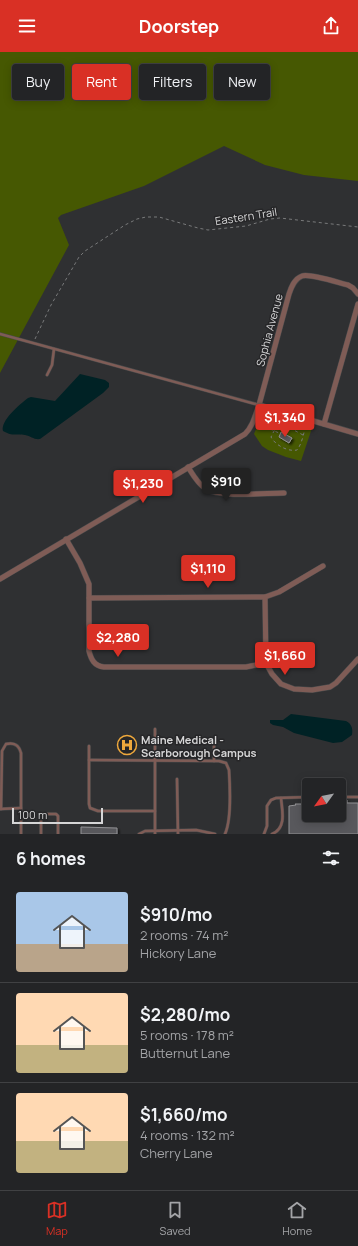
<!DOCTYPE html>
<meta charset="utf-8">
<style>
body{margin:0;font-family:Manrope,sans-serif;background:#2b2c2e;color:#f1f3f6;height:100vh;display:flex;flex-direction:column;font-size:15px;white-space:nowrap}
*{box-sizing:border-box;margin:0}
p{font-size:13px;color:#a3a4a7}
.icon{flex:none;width:22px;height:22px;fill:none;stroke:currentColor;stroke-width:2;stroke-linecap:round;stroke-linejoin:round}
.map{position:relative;height:782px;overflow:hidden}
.panel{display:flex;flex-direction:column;background:#232426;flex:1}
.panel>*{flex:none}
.guide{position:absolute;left:12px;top:12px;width:334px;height:36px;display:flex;gap:8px}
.needle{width:26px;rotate:237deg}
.buttons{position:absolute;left:302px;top:726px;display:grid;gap:8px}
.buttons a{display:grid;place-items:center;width:44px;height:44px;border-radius:4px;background:#232426;box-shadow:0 2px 10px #0003,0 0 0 1px #404143;font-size:20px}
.scale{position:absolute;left:12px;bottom:10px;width:91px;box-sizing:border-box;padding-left:4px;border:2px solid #d6d6d7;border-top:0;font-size:11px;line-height:14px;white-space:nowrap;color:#d6d6d7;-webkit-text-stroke:3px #262628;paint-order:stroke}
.price{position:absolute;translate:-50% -34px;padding:0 9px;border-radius:4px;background:#d93025;color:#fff;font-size:13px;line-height:26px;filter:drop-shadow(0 1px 2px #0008)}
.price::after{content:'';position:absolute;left:50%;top:24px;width:12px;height:9px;margin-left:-6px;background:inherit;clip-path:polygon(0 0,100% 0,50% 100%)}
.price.active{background:#222;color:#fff}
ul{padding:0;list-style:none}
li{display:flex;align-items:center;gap:12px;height:100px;padding:0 16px}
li+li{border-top:1px solid #404143}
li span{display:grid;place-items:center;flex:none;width:112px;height:80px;border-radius:4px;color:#555}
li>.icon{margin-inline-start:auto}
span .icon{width:48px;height:48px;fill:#fffc;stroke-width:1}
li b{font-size:17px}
h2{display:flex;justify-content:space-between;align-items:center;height:48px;padding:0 16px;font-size:17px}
.chip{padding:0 14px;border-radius:4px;background:#232426;box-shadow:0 2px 10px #0003,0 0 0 1px #404143;font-size:14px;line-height:36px}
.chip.active{background:#d93025;color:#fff}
header{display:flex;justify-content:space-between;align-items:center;height:52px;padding:0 16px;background:#d93025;color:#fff;font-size:18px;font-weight:700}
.tab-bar{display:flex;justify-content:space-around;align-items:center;height:56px;border-top:1px solid #404143;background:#232426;font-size:11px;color:#a3a4a7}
.tab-bar a{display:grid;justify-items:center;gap:2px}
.tab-bar .active{color:#d93025}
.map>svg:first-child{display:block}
</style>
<header><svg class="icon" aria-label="menu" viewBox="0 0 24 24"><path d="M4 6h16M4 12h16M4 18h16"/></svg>Doorstep<svg class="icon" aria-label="share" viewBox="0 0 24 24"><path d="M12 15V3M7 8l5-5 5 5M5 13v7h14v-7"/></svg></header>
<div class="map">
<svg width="358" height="782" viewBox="0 0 358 782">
<defs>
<filter id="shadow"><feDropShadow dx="2" dy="2" stdDeviation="1" flood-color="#0009"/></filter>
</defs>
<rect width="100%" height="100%" fill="#2f3032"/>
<g fill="#465802">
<polygon points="0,0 358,0 358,129 304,123 265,113 224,94 144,134 61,163 58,166 69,193 0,321"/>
<polygon points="264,362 267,362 312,376 301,409 286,405 268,398 262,394 254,382 261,365"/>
</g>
<g fill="#002225">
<path d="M 80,322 L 105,328 L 109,331 L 109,335 L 103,341 L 40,387 C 34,388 31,384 25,383 C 15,381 14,385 3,379 C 0,369 20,352 28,346 L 31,345 L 55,349 Z"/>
<path d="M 291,662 L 346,669 C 352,672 353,677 352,683 L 342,690 L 333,691 L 294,681 L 283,675 L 273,673 L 270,671 L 270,668 L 283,668 Z"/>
</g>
<g fill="#59595c" stroke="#929295" filter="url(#shadow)">
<polygon points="281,380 292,386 289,391 279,385"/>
<polygon points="341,748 347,748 347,751 358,751 358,782 289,782 289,754 296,753 295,752 309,752 309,763 339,763 339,752 341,752"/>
<polygon points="81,775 117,776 117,782 81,782"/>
</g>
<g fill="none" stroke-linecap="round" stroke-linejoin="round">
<g stroke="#4a4b4c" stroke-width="3.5">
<g id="lane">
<polyline points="0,282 259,353"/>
<polyline points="47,323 52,313 54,297"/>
<polyline points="155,677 155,782"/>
<polyline points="89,694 89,752 90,756 98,759 155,759"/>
<path d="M 89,708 L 219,709 L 226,711 L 229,718 C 230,734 232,767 225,782"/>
<polyline points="214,709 214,694"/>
<polyline points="177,727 178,782"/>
<polyline points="339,745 358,745"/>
<polyline points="0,757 21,756"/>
<path d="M 1,757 L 2,699 L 6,692 C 14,690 19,693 21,701 L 21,782"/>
<polyline points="41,782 41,765 43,762 56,762 58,764 58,782"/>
<polyline points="139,782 145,779 196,778 215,782"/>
<polyline points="264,782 267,774 267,754 271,748 276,746 309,745"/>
<path d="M 272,782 C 287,776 282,758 281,746"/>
</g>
</g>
<g stroke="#4a4b4c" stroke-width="6">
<g id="street">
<polyline points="259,353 358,382"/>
<polyline points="324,372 358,252"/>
<path d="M 188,415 C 193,423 198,432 206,437 C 221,446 265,441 284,441"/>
<path d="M 66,487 L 80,511 L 89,532 L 89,599 C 91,607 94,614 104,615 L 246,615 L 266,611"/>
<path d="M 0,527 L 245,382 C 253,374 255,364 259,353 L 289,242 C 291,236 294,227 302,224 C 310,221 339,231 348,233 L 353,236 L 358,242"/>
<polyline points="265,545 266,611 272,622 281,632 294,637 312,638 330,635 336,631 358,607"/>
<polyline points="89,546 265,545 279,540 323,514"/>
</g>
</g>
<g stroke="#797a7b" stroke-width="1" stroke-dasharray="3 3" stroke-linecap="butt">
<polyline points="35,287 51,253 79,205 85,199 125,173 137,167 146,165 159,165 198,176 208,178 246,174 270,167 280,166 358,175"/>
<polyline points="259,372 279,381"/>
<path d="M 303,383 L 290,376 L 278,371 L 271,385 C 275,393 288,400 297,398 C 302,392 304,380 306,372"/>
</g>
<use href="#lane" stroke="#7f5c56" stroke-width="2.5"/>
<use href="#street" stroke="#7f5c56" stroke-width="5"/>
</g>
<defs>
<g id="hospital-ring" transform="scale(1)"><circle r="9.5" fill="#262628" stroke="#eea83c" stroke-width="1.5"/><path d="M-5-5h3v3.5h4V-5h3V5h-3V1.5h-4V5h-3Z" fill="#eea83c"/></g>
</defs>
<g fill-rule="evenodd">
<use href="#hospital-ring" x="127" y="693"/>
</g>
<g text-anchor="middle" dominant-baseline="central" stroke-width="3" stroke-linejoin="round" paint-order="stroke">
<g font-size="11" fill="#d6d6d7" stroke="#262628">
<text transform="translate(246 164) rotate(-9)">Eastern Trail</text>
<text transform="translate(269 278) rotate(-75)">Sophia Avenue</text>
</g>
<g font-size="11" font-weight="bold" fill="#d6d6d7" stroke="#262628" text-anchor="start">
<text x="141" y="687">Maine Medical -<tspan x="141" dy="13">Scarborough Campus</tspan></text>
</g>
</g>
</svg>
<div class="buttons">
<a><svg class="needle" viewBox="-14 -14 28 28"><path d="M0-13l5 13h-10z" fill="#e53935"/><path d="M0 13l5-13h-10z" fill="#a3a4a7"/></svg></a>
</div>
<div class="scale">100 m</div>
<b class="price" style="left:285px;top:386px">$1,340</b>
<b class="price active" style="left:226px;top:450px">$910</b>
<b class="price" style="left:143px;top:452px">$1,230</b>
<b class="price" style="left:208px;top:537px">$1,110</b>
<b class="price" style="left:118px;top:606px">$2,280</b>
<b class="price" style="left:285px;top:624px">$1,660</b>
<div class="guide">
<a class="chip">Buy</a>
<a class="chip active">Rent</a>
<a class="chip">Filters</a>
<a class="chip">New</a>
</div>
</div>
<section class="panel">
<h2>6 homes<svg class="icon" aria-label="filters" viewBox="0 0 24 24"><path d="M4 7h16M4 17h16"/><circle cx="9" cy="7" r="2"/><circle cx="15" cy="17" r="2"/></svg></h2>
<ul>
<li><span style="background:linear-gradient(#a9c7e8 65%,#b9a48a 0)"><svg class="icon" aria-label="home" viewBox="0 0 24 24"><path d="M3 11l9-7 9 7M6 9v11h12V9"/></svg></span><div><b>$910/mo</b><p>2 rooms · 74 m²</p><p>Hickory Lane</p></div></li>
<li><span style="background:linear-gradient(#ffd9b3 65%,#c2b280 0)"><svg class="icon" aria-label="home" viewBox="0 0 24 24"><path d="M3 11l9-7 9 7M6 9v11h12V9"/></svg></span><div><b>$2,280/mo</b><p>5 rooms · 178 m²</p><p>Butternut Lane</p></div></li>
<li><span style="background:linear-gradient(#ffd9b3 60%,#c2b280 0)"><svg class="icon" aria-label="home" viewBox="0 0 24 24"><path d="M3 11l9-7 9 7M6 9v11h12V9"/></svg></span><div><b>$1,660/mo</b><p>4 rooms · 132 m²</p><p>Cherry Lane</p></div></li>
</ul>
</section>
<nav class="tab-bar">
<a class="active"><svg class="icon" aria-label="map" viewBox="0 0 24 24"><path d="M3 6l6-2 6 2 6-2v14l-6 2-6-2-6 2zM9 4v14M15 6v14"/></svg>Map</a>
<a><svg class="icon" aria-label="saved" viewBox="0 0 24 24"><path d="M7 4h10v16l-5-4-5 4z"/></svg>Saved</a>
<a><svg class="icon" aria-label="home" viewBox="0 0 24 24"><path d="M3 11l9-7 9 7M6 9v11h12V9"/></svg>Home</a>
</nav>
